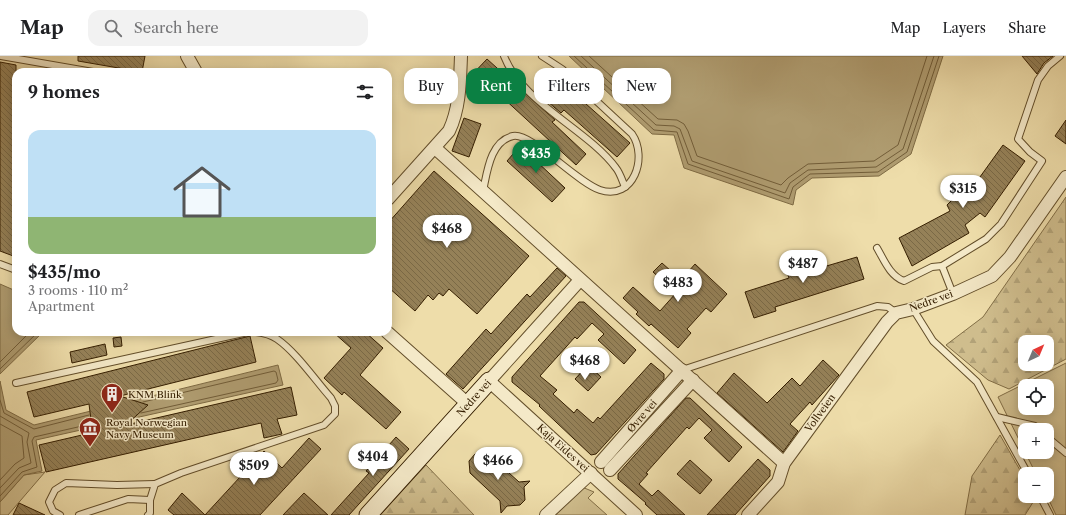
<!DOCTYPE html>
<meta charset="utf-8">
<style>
body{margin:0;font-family:"Libre Caslon Text",serif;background:#f2f2f2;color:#202124;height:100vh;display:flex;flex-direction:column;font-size:15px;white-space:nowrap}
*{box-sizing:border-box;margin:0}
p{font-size:13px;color:#757577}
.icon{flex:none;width:22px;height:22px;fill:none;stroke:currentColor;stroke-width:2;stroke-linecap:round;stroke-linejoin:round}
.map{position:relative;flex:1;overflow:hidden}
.panel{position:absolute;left:12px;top:12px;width:380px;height:268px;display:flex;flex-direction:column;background:#fff;border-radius:12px;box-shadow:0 2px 10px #0003}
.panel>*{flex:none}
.hud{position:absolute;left:404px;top:12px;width:380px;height:36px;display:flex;gap:8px}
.needle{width:26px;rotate:44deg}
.controls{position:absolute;left:1018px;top:279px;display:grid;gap:8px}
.controls a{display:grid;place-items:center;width:36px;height:36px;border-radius:8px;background:#fff;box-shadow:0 2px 10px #0003;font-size:20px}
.price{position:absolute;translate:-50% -34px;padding:0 9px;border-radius:14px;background:#fff;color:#222;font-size:13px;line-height:26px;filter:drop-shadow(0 1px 2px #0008)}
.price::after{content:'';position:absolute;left:50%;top:24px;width:12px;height:9px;margin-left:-6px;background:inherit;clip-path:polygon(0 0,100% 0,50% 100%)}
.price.active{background:#0b8043;color:#fff}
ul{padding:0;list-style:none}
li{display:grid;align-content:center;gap:8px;height:212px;padding:0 16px}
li+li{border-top:1px solid #e0e0e0}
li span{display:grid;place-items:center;height:124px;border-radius:12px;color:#555}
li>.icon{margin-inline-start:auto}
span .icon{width:72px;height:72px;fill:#fffc;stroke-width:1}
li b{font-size:17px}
h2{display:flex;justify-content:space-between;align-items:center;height:48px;padding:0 16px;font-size:17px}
.pill{padding:0 14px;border-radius:12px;background:#fff;box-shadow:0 2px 10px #0003;font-size:14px;line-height:36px}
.pill.active{background:#0b8043;color:#fff}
header{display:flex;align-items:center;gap:24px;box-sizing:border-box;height:56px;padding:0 20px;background:#fff;border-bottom:1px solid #e0e0e0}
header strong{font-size:19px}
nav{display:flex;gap:22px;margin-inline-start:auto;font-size:14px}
.search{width:280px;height:36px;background:#f2f2f2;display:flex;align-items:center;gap:10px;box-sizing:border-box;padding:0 14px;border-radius:12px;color:#757577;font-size:15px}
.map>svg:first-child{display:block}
</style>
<header>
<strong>Map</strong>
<div class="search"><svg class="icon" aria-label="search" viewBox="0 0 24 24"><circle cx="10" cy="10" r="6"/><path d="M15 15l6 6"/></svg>Search here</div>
<nav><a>Map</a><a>Layers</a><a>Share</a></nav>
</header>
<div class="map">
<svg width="1066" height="459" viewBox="0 0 1066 459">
<defs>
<pattern id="forest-firs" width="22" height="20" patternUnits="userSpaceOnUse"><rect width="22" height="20" fill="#cfbd8d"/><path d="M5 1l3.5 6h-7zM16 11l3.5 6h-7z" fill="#b2a278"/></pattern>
<pattern id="building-back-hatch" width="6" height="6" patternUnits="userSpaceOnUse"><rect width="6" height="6" fill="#958158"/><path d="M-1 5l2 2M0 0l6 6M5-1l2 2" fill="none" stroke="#7a6946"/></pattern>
</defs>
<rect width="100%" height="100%" fill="#eda"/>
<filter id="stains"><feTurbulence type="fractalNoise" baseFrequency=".005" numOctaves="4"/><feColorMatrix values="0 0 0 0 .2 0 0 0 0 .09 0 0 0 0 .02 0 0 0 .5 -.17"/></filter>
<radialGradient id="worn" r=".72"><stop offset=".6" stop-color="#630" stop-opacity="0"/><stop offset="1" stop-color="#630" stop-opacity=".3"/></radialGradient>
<g fill="#cfbd8d" stroke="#826e46" fill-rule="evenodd">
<path d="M 1066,307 L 1066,459 L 1056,459 L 1047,440 L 1047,418 L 1036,418 L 1025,396 L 1047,396 L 1047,374 L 1025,374 L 1025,396 L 998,341 ZM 1025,330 L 1047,330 L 1047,352 L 1025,352 Z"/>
<polygon points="45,416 8,459 0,459 0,446 24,419"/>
<polygon points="582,431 594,436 588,442 607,459 552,459"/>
</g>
<g fill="url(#forest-firs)" stroke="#826e46" fill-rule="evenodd">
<path d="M 1066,141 L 1066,303 L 1009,333 L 988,324 L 946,289 L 983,261 ZM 1025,286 L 1047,286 L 1047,308 L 1025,308 Z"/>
<polygon points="1000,379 1025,423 1025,440 1033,440 1035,443 1025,459 965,459 972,420"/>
<polygon points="426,409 474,459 380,459"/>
</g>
<g fill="#af9c70" stroke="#7e6a43">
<polygon points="569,0 943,0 911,98 879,120 812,122 796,134 793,149 684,112 674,79 652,78"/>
<polygon points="0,228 16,235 16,276 43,276 0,318"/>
<polygon points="278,309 283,329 36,384 42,415 24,419 0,446 0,325 6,354 34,369"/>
</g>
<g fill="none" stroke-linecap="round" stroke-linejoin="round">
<g stroke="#725d38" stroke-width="1">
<polyline points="574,0 654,74 677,76 688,108 789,143 793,131 810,118 878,116 907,96 939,0"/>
<polyline points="581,0 656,69 674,70 680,73 692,105 785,137 790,127 808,114 876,111 903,93 934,0"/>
<polyline points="589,0 658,63 677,64 684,68 688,75 697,100 781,129 788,122 808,108 874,105 898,89 927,0"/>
<polyline points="0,306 30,276"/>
<polyline points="0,313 38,276"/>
<polyline points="0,344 4,357 34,373 89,359"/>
<polyline points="141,357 276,327 278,324 276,316 274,315 143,346"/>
<polyline points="0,360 29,377 27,386 31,407 19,412 0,432"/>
<polyline points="0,368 22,380 24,402 15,408 0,424"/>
<polyline points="0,440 22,416 37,411 32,385 34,381 91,368"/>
</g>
</g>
<g fill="url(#building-back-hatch)" stroke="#351e00">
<polygon points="78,0 145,0 142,16 78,5"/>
<polygon points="1022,0 1053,0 1044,7 1037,18"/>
<polygon points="487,3 555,64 552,66 586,98 576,109 488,28 478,39 467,28 467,24"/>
<polygon points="0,6 16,9 16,201 0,195"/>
<polygon points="550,16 630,87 617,101 564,54 561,57 534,34"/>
<polygon points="464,62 481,68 469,101 452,95"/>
<polygon points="1066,64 1066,88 1055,80"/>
<polygon points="1003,89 1025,105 985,161 980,157 965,169 969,177 912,210 899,182 950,155 947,149 967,129 972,132"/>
<polygon points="520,90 565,132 552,146 507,105"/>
<polygon points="434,115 529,200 477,258 449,233 443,240 439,237 433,244 428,239 415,255 388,231 388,167"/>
<polygon points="808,200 813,214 857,201 864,223 775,251 776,255 754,262 745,236 789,222 784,208"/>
<polygon points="662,207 681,224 695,208 727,238 711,256 706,252 687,273 691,277 678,292 651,268 649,270 636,258 638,256 623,242 633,231 660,255 676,237 653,216"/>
<polygon points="557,212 566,220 463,333 446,318 486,273 491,278 527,238 530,241"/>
<polygon points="579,246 584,246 636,294 624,308 598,284 604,278 592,267 577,283 575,281 540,320 557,334 553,338 574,357 577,353 593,367 598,361 600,363 651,307 664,318 664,323 596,398 591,399 539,350 540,349 512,326 512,321"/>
<polygon points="333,276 365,276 383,292 360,319 401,356 386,373 344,336 342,339 324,322 351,292"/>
<polygon points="250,280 256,306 120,340 148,349 126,369 291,331 297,359 277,363 282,378 264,382 261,367 46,416 39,389 95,376 91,364 89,348 34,361 27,336"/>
<polygon points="121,281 122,290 114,291 113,282"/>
<polygon points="105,288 107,299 72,307 70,296"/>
<polygon points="823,304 839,319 812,349 810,346 790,368 798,375 783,396 717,337 734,317 767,347 792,322 800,330"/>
<polygon points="588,309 601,321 588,335 575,323"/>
<polygon points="686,342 690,342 742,391 729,406 704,382 712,374 699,362 689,373 687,371 646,417 648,418 639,428 652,440 658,434 685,459 657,459 645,448 646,447 618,423 618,418"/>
<polygon points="396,381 409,393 349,459 331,459 369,417 366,415"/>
<polygon points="309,382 321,393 260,459 174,459 168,454 182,437 205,459 264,395 282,412"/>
<polygon points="475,398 488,398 519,426 530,425 524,431 525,444 520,449 507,450 501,457 500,445 470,417 469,405"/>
<polygon points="758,403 770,414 770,420 735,459 707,459"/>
<polygon points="690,404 712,424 700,438 677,418"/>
<polygon points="304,437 328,459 283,459"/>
<polygon points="19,447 45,459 13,459"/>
</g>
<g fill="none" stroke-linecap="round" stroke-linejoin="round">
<g stroke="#634e2a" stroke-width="8">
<g id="lane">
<polyline points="1,0 93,16"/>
<path d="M 504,0 C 522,47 587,73 616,112 C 620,117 622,124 625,131"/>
<path d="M 483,135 C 487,117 490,85 513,80 C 531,76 576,126 600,134 C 634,145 648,101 632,78 L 562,13 L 542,0"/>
<path d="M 877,192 C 884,204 890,220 904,225 L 932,211 L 942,210 L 986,183 L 1001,168 L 1042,105 L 1030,96 L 1018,83 L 1038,24 L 1048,10 L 1060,0"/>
<polyline points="0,208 16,214"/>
<polyline points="942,210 953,238"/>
<polyline points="913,253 933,285 977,326 1028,418"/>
<polyline points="682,314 877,250 888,251 896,257"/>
<polyline points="16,327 248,276"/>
<polyline points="997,361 1035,370 1039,374"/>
<polyline points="1047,381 1066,397"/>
<polyline points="1040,440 1050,459"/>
<polyline points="60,459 53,455 49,446 55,434 66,427 117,429 155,428"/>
<polyline points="79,459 128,443 150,444"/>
<path d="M 148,459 L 150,457 L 150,444 L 155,428 L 181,417 L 324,369 L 335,358 L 335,350 L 331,342 C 315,324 296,296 277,283 C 270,278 264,277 256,276"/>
</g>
</g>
<g stroke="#634e2a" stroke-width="14">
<g id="street">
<polyline points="187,0 196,16"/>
<polyline points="435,92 784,407"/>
<path d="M 388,143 L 449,75 C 460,52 460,25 461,0"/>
<polyline points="580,224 489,325 636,459"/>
<polyline points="387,276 468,348"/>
<polyline points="601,406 682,314"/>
<polyline points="610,414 693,324"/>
<polyline points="546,459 591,417"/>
<polyline points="748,459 778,426 784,407 887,266 896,257 913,253 953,238 992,220 1010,201 1066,121"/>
</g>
</g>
<g stroke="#351e00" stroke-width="19">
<polyline id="secondary" points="368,459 489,325"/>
</g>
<use href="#lane" stroke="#f4e9c8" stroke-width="6"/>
<use href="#street" stroke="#f4e9c8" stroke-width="12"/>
<use href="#secondary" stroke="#f4e9c8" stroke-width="17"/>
</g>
<defs>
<g id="building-pin" transform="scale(1.15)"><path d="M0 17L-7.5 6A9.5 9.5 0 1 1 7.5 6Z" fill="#8f2418" stroke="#f4e9c8"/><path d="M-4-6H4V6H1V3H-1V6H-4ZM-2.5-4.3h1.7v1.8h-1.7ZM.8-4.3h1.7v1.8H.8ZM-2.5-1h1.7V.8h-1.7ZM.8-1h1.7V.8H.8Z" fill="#fff"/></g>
<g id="museum-pin" transform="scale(1.15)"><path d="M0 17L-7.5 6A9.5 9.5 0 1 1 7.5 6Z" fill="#8f2418" stroke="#f4e9c8"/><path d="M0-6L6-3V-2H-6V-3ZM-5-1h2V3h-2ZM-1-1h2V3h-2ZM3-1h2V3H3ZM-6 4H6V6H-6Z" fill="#fff"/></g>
</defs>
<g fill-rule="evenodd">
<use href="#building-pin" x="112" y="338"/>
<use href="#museum-pin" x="90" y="372"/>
</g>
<g text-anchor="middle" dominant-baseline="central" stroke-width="3" stroke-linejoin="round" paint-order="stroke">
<g font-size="10" fill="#351e00" stroke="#f4e9c8">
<text transform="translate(931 245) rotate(-20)">Nedre vei</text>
<text transform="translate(474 342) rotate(-48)">Nedre vei</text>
<text transform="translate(820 357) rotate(-54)">Vollveien</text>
<text transform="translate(642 360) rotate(-49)">Øvre vei</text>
<text transform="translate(563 392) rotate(42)">Kaja Eides vei</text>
</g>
<g font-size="10" fill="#351e00" stroke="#f4e9c8" text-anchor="start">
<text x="128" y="338">KNM Blink</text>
<text x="106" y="366">Royal Norwegian<tspan x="106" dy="12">Navy Museum</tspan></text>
</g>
</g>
<rect width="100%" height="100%" filter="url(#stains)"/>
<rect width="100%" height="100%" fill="url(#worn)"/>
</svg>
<div class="controls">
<a><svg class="needle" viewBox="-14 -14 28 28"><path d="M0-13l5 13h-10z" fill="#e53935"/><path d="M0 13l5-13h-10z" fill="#757577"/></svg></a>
<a><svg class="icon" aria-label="locate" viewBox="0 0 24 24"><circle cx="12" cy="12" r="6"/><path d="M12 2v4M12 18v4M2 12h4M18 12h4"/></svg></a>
<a>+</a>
<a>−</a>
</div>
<b class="price active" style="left:536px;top:118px">$435</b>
<b class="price" style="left:963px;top:153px">$315</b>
<b class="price" style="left:447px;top:193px">$468</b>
<b class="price" style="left:803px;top:228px">$487</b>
<b class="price" style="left:678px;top:247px">$483</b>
<b class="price" style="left:585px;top:325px">$468</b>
<b class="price" style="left:373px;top:421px">$404</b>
<b class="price" style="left:498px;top:425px">$466</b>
<b class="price" style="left:254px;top:430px">$509</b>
<div class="hud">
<a class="pill">Buy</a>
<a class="pill active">Rent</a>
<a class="pill">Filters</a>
<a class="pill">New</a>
</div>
<section class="panel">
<h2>9 homes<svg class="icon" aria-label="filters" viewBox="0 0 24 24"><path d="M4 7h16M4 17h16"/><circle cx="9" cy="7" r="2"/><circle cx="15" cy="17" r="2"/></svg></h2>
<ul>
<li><span style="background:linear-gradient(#bfe0f5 70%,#8fb573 0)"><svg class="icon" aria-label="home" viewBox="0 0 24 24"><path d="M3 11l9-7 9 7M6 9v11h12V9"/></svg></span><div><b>$435/mo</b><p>3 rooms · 110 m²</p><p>Apartment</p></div></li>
</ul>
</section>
</div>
